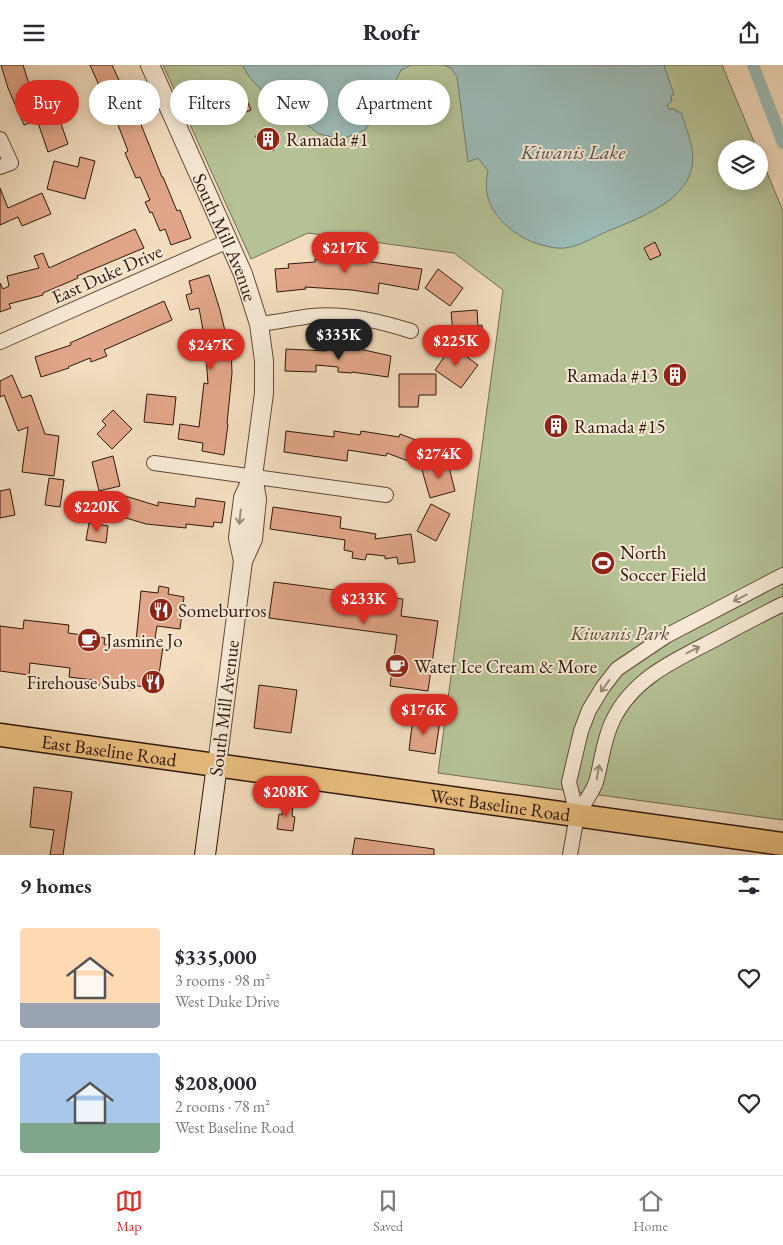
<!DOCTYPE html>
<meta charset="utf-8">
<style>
body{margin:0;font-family:"EB Garamond",serif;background:#f7f7f7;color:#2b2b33;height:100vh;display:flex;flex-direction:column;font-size:19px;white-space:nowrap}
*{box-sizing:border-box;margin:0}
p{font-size:16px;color:#7c7c81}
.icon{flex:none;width:28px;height:28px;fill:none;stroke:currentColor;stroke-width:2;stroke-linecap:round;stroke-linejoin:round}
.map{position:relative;height:790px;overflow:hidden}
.side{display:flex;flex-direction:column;background:#fff;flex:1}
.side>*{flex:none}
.banner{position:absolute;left:15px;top:15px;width:500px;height:45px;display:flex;gap:10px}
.controls{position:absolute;left:718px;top:75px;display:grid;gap:10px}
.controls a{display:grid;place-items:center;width:50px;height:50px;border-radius:50%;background:#fff;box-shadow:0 2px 12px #0003;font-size:25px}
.price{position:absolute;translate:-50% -42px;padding:0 11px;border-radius:18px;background:#d93025;color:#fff;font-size:16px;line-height:32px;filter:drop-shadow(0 1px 2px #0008)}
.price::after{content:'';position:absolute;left:50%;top:30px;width:15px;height:11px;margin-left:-8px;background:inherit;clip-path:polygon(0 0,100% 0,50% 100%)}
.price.current{background:#222;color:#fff}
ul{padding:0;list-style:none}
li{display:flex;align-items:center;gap:15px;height:125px;padding:0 20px}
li+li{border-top:1px solid #e1e1e2}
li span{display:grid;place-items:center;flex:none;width:140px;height:100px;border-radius:5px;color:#555}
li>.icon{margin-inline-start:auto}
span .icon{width:60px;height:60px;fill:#fffc;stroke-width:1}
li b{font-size:21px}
h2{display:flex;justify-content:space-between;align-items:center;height:60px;padding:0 20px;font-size:21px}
.chip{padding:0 18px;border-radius:22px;background:#fff;box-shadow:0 2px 12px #0003;font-size:18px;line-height:45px}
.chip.current{background:#d93025;color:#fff}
header{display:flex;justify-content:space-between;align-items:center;height:65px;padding:0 20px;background:#fff;font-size:22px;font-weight:800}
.dock{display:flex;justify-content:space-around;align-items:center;height:70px;border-top:1px solid #e1e1e2;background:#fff;font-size:14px;color:#7c7c81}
.dock a{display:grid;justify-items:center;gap:2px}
.dock .current{color:#d93025}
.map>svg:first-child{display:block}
</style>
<header><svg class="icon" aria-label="menu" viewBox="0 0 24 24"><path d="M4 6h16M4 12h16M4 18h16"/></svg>Roofr<svg class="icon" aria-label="share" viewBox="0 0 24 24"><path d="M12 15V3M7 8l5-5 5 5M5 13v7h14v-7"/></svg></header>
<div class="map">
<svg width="783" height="790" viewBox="0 0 783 790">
<rect width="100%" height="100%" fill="#f2ddbe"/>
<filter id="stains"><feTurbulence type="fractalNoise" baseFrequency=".004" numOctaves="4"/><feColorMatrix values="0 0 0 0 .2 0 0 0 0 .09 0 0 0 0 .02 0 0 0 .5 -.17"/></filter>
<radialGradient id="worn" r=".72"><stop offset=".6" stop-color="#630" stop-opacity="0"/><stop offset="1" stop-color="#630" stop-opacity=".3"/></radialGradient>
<polygon fill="#b5c296" stroke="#726c51" points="163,0 722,0 757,84 726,84 726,116 759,116 759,88 783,146 783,755 438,708 503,225 454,188 308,168 251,194"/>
<g fill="#9cbbb7" stroke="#717973">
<polygon points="242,0 411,0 401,5 382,42 365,65 342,74 319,69 297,52 297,42 283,34 275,39 250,13"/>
<path d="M 443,0 L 664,0 L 674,30 L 671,31 L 672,36 L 667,40 L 669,44 L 675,44 L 677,47 L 681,47 C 686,64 697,87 691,106 C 682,138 635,155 608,166 C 594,172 580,181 565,183 C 554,184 546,181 535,178 C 505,166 479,140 488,106 L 478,93 L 468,97 L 457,12 L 451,3 Z"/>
</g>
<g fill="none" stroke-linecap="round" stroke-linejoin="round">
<polyline stroke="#9cbbb7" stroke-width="12" points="753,0 783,78"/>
</g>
<g fill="#e1a689" stroke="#30170c">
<polygon points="1,0 23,0 35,38 46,34 55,55 59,53 68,79 48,87 37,55 24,60 8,23"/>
<polygon points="90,0 112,0 132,43 134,42 162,112 163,112 177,146 180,145 191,173 171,180 165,164 160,166 152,147 150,148 145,137 150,135 140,112 136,113 125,88 128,86 112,44 110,45"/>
<polygon points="242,24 251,45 241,49 232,28"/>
<polygon points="262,63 280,77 273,86 255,72"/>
<polygon points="80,92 95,96 85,134 47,124 54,96 78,102"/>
<polygon points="0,123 8,143 42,128 51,149 22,161 18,152 0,160"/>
<polygon points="135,164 144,183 77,211 78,213 43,228 43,230 9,239 11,243 0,247 0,218 3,224 9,221 7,211 39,203 34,191 43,188 49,203"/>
<polygon points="343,174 352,174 351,194 422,204 418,225 379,218 378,229 352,225 305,222 306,224 277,227 275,204 289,203 288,199 315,197 315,194 320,194 321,187 342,189"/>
<polygon points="655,177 661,190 650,195 644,183"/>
<polygon points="438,204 463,223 450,241 425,223"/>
<polygon points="209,210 220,245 229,283 231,283 232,308 227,359 228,359 224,390 202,386 203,378 178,374 180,359 199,362 204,318 208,319 205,278 198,279 195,266 203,265 199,243 190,245 186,230 192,228 189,216"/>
<polygon points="164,236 172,255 104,285 107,291 91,297 90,293 68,302 69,303 41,312 35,292 71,280 70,278"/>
<polygon points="477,245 478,261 482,260 483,274 454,277 451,247"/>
<polygon points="327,280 355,283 391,291 388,312 352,307 352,308 338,307 338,302 316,300 316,307 285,306 286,284 326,286"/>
<polygon points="452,281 478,300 461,323 435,305"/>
<polygon points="399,309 436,309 436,330 419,330 418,342 399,342"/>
<polygon points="12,310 22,333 31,330 45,369 59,371 54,411 22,407 28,362 18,366 4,330 0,332 0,316"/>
<polygon points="147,329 176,332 173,360 144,357"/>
<polygon points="113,345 132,364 112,384 97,369 106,360 102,356"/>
<polygon points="286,366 334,372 334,366 360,370 361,366 399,372 400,369 429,380 421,401 387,388 386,391 348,385 347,396 284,387"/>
<polygon points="113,391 120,421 99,426 92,397"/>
<polygon points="448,398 455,426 430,433 422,405"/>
<polygon points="49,413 64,415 60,442 45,440"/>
<polygon points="10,424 15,450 0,453 0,426"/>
<polygon points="122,430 158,441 158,437 195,442 196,433 225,437 222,458 214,457 213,462 186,459 186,463 146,459 116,450"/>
<polygon points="431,439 450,449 436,476 417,466"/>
<polygon points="273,442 341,452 340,463 376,469 375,474 411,469 415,497 398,499 397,492 385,494 385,491 367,489 365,495 352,493 353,487 344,485 345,475 270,464"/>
<polygon points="89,458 108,461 106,478 86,475"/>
<polygon points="274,517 403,534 401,551 438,556 428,626 390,621 397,570 269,553"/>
<polygon points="159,521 169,523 168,529 184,532 180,564 157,561 154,580 163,581 157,624 132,620 131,625 93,619 93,615 69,612 70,603 30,598 29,610 0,606 0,561 23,564 24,555 69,560 68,568 105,573 104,579 128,583 129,575 136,576 141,526 158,528"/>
<polygon points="259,620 297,625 291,668 254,663"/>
<polygon points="413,653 440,656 435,689 409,685"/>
<polygon points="34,722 72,727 63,790 50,790 54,765 30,762"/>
<polygon points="283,738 293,739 292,751 295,752 293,766 277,764 279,749 282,750"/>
<polygon points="355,773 434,784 434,790 352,790"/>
</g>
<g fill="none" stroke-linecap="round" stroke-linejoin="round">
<g stroke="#604838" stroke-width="16">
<g id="minor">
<polyline points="0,74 11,98 0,102"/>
<path d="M 259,259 C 277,257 295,253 312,251 C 346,248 379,256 411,266"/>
<polyline points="0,277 228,176"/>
<polyline points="154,398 386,430"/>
<path d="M 577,750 C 583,740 592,728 596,717 C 602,696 603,675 613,655 C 633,614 673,596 712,576 C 736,563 759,551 783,539"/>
<polyline points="570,790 577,750 569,717 581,666 589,645 603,622 617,604 666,571 783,510"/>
</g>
</g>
<g stroke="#604838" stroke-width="20">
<g id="tertiary">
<path id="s1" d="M 150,0 L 243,209 L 259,259 L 264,296 L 264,328 L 253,411 L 257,434 L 253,474 L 243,496 L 217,700"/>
<polyline points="243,496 238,473 243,433 253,411"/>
</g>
</g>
<g stroke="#30170c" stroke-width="22">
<polyline id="secondary" points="205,790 217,700"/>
</g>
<g stroke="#30170c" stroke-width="25">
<g id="primary">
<path id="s2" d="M 0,670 L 783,779"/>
</g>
</g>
<use href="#minor" stroke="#f7e9d5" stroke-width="14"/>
<use href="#tertiary" stroke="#f7e9d5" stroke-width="18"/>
<use href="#secondary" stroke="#f7e9d5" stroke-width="20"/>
<use href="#primary" stroke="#e9be7f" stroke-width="22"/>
</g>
<defs><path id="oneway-shaft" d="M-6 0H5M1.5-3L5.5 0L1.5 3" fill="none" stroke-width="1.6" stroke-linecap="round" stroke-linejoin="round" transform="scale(1.25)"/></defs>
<g stroke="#9d8a7b">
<use href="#oneway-shaft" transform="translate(240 452) rotate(96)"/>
<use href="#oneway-shaft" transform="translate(740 533) rotate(153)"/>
<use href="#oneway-shaft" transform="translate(693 585) rotate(-27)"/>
<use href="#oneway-shaft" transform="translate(605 621) rotate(126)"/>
<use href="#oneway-shaft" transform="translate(598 707) rotate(-80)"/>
</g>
<defs>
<g id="building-disc" transform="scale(1.25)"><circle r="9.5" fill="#8f2418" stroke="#f7e9d5"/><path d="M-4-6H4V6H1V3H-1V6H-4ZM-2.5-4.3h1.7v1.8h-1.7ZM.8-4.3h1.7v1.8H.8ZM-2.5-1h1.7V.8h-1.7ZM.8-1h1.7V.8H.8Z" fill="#fff"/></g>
<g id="stadium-disc" transform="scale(1.25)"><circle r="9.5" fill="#8f2418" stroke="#f7e9d5"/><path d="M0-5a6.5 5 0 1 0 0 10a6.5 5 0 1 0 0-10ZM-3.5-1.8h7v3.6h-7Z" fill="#fff"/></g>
<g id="restaurant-disc" transform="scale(1.25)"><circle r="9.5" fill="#8f2418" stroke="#f7e9d5"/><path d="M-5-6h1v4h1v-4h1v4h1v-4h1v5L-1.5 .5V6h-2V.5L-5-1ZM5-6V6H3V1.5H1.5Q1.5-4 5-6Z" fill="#fff"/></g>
<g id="cafe-disc" transform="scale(1.25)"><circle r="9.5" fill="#8f2418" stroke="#f7e9d5"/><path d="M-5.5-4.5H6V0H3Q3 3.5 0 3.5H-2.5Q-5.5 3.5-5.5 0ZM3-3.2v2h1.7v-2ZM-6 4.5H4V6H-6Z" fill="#fff"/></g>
</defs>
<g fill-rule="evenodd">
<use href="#building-disc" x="268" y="74"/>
<use href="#building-disc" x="675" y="310"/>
<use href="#building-disc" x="556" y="361"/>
<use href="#stadium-disc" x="603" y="498"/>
<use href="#restaurant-disc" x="161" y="545"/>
<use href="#cafe-disc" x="89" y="575"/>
<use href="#cafe-disc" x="397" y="601"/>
<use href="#restaurant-disc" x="153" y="617"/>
</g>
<g text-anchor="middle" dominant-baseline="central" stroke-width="4" stroke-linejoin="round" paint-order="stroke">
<g font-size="19" fill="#30170c" stroke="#f7e9d5" text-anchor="start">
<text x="286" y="74">Ramada #1</text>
<text x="658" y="310" text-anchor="end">Ramada #13</text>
<text x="574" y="361">Ramada #15</text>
<text x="620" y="487">North<tspan x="620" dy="22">Soccer Field</tspan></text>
<text x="178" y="545">Someburros</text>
<text x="106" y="575">Jasmine Jo</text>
<text x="414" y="601">Water Ice Cream &amp; More</text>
<text x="136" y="617" text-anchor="end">Firehouse Subs</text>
</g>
<g font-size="19" fill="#30170c" stroke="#f7e9d5">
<text stroke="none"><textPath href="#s1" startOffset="188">South Mill Avenue</textPath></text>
<text transform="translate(107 209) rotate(-24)">East Duke Drive</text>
<text transform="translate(224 643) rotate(-83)">South Mill Avenue</text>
<text stroke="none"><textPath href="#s2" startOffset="110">East Baseline Road</textPath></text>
<text stroke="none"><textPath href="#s2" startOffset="505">West Baseline Road</textPath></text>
</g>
<g font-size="19" font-style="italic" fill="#584a35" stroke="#f7e9d5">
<text x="620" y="568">Kiwanis Park</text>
</g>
<g font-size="20" font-style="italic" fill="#565048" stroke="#f7e9d5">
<text x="573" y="87">Kiwanis Lake</text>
</g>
</g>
<rect width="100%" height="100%" filter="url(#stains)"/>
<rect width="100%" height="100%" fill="url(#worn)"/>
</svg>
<div class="controls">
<a><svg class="icon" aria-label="layers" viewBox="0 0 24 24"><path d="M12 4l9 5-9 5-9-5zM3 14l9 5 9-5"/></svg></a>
</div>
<b class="price" style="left:345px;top:209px">$217K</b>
<b class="price current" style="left:339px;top:296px">$335K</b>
<b class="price" style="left:456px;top:302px">$225K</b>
<b class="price" style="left:211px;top:306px">$247K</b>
<b class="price" style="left:439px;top:415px">$274K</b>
<b class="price" style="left:97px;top:468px">$220K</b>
<b class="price" style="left:364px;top:560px">$233K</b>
<b class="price" style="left:424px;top:671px">$176K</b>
<b class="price" style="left:286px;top:753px">$208K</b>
<div class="banner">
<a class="chip current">Buy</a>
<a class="chip">Rent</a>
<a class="chip">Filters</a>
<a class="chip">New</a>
<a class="chip">Apartment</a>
</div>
</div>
<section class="side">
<h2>9 homes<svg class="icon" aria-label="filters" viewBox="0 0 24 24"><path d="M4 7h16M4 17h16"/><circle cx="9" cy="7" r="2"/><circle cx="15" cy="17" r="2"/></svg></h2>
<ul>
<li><span style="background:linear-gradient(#ffd9b3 75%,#9aa5b1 0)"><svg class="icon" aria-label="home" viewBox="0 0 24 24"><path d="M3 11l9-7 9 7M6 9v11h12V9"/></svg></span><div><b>$335,000</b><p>3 rooms · 98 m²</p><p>West Duke Drive</p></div><svg class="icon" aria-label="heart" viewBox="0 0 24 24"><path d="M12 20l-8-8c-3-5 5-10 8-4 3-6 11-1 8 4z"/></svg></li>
<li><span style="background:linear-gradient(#a9c7e8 70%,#7fa58c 0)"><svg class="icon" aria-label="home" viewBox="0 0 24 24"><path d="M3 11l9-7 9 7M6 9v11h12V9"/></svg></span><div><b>$208,000</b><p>2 rooms · 78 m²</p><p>West Baseline Road</p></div><svg class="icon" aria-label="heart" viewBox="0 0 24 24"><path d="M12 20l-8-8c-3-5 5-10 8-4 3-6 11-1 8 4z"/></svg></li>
</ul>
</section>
<nav class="dock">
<a class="current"><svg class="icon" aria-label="map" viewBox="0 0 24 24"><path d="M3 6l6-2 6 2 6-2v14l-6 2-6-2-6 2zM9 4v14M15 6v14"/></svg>Map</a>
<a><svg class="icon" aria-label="saved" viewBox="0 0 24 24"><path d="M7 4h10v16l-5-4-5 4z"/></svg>Saved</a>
<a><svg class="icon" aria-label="home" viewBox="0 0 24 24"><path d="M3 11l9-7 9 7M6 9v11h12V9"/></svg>Home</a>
</nav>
